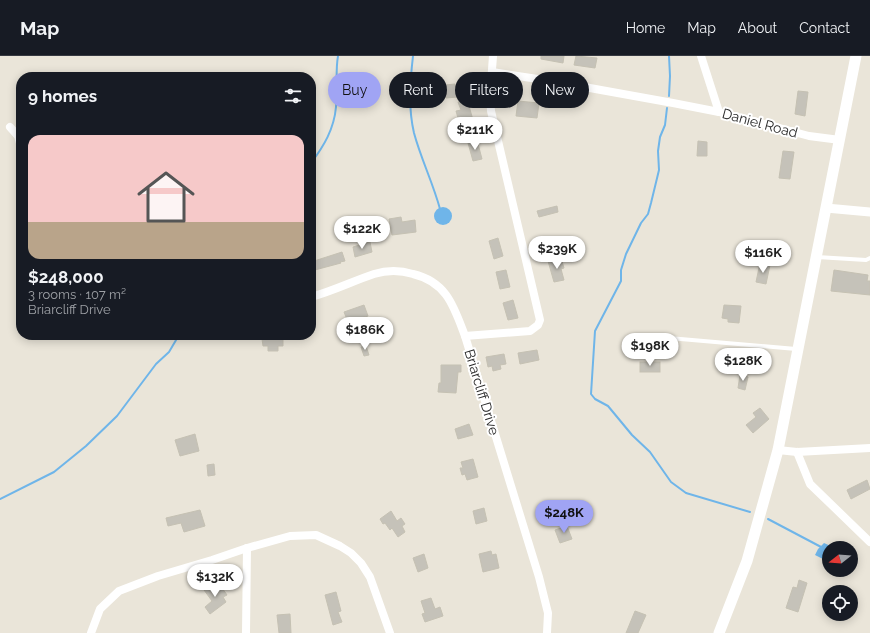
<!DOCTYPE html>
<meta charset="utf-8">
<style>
body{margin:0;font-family:Raleway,sans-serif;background:#20242c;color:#f1f3f6;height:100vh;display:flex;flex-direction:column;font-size:15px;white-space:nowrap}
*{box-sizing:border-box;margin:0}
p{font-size:13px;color:#9ea1a6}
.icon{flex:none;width:22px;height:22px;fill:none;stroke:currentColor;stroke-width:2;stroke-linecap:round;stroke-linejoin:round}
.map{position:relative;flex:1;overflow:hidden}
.drawer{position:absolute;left:16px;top:16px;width:300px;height:268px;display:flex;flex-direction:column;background:#171b24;border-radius:16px;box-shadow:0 2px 10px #0003}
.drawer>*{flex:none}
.top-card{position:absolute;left:328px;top:16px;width:380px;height:36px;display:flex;gap:8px}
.needle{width:26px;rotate:253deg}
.fabs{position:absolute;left:822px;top:485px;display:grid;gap:8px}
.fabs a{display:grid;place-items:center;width:36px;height:36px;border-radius:50%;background:#171b24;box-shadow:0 2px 10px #0003;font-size:20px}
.price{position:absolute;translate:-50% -34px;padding:0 9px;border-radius:14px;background:#fff;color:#222;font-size:13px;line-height:26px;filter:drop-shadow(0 1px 2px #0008)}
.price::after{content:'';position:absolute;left:50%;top:24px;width:12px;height:9px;margin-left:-6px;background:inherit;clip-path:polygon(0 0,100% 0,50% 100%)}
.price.selected{background:#a0a4f4;color:#111}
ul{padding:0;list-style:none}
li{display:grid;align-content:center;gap:8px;height:212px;padding:0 12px}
li span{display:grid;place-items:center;height:124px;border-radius:12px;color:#555}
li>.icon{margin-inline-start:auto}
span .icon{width:72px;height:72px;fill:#fffc;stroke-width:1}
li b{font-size:17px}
h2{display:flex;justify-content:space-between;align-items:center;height:48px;padding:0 12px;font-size:17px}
.chip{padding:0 14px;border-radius:18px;background:#171b24;box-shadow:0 2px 10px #0003;font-size:14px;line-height:36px}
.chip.selected{background:#a0a4f4;color:#111}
header{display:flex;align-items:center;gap:24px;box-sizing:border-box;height:56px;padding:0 20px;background:#171b24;border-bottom:1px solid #363941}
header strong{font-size:19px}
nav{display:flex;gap:22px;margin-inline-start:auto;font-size:14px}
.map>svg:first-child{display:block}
</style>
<header>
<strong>Map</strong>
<nav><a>Home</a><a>Map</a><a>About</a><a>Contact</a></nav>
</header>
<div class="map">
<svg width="870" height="577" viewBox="0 0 870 577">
<rect width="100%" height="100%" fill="#eae5d9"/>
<g fill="#6fb5e9">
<circle cx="443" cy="160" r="9"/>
<polygon points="824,487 835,492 829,492 829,506 815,499 818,493"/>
</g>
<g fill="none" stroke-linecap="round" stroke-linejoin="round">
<g stroke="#6fb5e9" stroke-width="2">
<path d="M 413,0 C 410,26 408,51 414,77 C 421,103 433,127 440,153"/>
<polyline points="669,40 670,20 669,0"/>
<polyline points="667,52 665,69 660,81 658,95 659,114 651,147 648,158 641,167 626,198 621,214 621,225 595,275 591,338 595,343 608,350 632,379 650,396 671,426 686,437 750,456"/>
<path d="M 311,107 C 324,90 334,73 336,51 C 338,34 335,17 338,0"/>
<polyline points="0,443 54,416 86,390 117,360 156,308 169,296 179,279"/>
<polyline points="768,463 823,492"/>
</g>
</g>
<g fill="#c5c2b9" stroke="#c5c1b3">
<polygon points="541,0 564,0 563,7 541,3"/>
<polygon points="576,0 597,2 595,12 574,9"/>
<polygon points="455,28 457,41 446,42 445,29"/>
<polygon points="798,35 808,36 805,60 795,58"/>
<polygon points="467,43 475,71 465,74 462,61 458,62 456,55 461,54 458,46"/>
<polygon points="518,45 539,47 537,62 516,60"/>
<polygon points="477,84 482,103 473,105 468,87"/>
<polygon points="698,85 707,86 707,100 697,100"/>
<polygon points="783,95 794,96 790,123 779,122"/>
<polygon points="557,150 558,156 539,161 537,155"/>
<polygon points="401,161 402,166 415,164 416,176 392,179 389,163"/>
<polygon points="498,182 503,200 494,203 489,185"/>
<polygon points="370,186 372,196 355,201 353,191"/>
<polygon points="342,196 345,205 340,206 341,207 311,215 311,206"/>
<polygon points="561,202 564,212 561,213 564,224 554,226 548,205"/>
<polygon points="760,207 770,209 766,228 756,226"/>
<polygon points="506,214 510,231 500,233 496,216"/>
<polygon points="834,214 868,219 867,225 870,225 870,239 831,235"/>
<polygon points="513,244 518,262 508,264 503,247"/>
<polygon points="364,249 368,260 348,266 344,256"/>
<polygon points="724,249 741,250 739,267 728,266 728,263 722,262"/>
<polygon points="262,283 283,283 283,290 278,290 278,295 268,295 268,290 263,290"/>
<polygon points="366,290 369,299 364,300 361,291"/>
<polygon points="537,294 539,304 520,308 518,297"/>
<polygon points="504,298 506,308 500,309 501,313 493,315 492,310 488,311 486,301"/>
<rect x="640" y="306" width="20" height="10"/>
<polygon points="441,309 461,309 461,316 458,316 456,337 438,336 439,327 441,327"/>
<polygon points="740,319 748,321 745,334 738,332"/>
<polygon points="760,352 769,363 753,377 746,369 756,361 753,357"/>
<polygon points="469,368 473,379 458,383 455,373"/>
<polygon points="195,378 199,395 180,400 175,384"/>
<polygon points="473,403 478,421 467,424 465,418 462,419 460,412 463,412 461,406"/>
<polygon points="214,408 215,419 208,420 207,409"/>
<polygon points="867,424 870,433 851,443 847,434"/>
<polygon points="484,452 487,465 476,468 473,455"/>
<polygon points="200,454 205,470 184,476 181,467 168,470 166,462"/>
<polygon points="391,455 397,465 401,462 405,468 402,470 405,476 398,481 392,472 390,474 385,467 383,468 380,463"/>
<polygon points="567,470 572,483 560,487 555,474"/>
<polygon points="491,495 492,499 496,498 499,512 483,516 479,498"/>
<polygon points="424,498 428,512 418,516 413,502"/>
<polygon points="799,524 807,527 798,556 786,552 793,531 797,532"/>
<polygon points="213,528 216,532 220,529 227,539 223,541 226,546 210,558 205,551 212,545 204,534"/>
<polygon points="336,536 341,555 338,556 342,566 333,569 325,539"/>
<polygon points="431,542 435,553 440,551 443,560 425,566 422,558 425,557 421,545"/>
<polygon points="635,555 646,559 638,577 626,577"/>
<polygon points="290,558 291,577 279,577 277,559"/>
</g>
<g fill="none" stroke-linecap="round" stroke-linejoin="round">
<g stroke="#fff" stroke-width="4">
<polyline points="817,201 866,204 870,202"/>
<path d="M 657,301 C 657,291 658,284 669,282 L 796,293"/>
</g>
<g stroke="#fff" stroke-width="8">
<polyline points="701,0 719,56"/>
<polyline points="492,16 551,25 673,47 719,56 809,80 840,84"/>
<polyline points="10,71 18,80 21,91"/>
<path d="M 311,241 C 333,235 353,225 374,218 C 387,214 400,214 413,218 C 447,226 454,251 465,280 L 539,521 L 548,557 L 547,577"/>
<polyline points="465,280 530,275 538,269 540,264 491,55 490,40 493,0"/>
<polyline points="778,394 797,396 870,392"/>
<polyline points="797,396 810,428 870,486"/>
<polyline points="91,577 100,553 119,535 158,520 212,504 247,492 290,480 316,479 340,490 351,497 361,507 370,521 390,577"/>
<polyline points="246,577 247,492"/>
</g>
<polyline stroke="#fff" stroke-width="9" points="826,152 870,156"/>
<polyline stroke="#fff" stroke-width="11" points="719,577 747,505 778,394 856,0"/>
</g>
<g text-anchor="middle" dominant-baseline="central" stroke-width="4" stroke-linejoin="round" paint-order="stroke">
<g font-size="14" fill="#272727" stroke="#fff">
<text transform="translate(760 67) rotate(15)">Daniel Road</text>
<text transform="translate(482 336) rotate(73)">Briarcliff Drive</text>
</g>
</g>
</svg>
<div class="fabs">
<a><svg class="needle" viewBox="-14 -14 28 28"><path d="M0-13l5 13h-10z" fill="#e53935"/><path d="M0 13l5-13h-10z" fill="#9ea1a6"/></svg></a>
<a><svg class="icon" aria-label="locate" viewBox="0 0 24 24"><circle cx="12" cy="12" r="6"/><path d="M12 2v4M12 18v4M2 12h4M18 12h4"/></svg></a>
</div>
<b class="price" style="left:475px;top:95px">$211K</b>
<b class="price" style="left:362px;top:194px">$122K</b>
<b class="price" style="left:557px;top:214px">$239K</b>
<b class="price" style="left:763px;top:218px">$116K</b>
<b class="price" style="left:365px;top:295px">$186K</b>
<b class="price" style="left:650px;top:311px">$198K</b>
<b class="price" style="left:743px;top:326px">$128K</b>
<b class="price selected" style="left:564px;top:478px">$248K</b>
<b class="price" style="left:215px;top:542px">$132K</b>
<div class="top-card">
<a class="chip selected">Buy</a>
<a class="chip">Rent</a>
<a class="chip">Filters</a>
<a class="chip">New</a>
</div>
<section class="drawer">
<h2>9 homes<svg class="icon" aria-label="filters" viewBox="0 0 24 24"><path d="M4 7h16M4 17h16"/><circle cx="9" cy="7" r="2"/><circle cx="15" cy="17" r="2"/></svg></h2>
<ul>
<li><span style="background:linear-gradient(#f6c9c9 70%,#b9a48a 0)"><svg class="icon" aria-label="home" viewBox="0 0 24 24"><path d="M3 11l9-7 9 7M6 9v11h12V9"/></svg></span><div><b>$248,000</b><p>3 rooms · 107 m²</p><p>Briarcliff Drive</p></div></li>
</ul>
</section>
</div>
